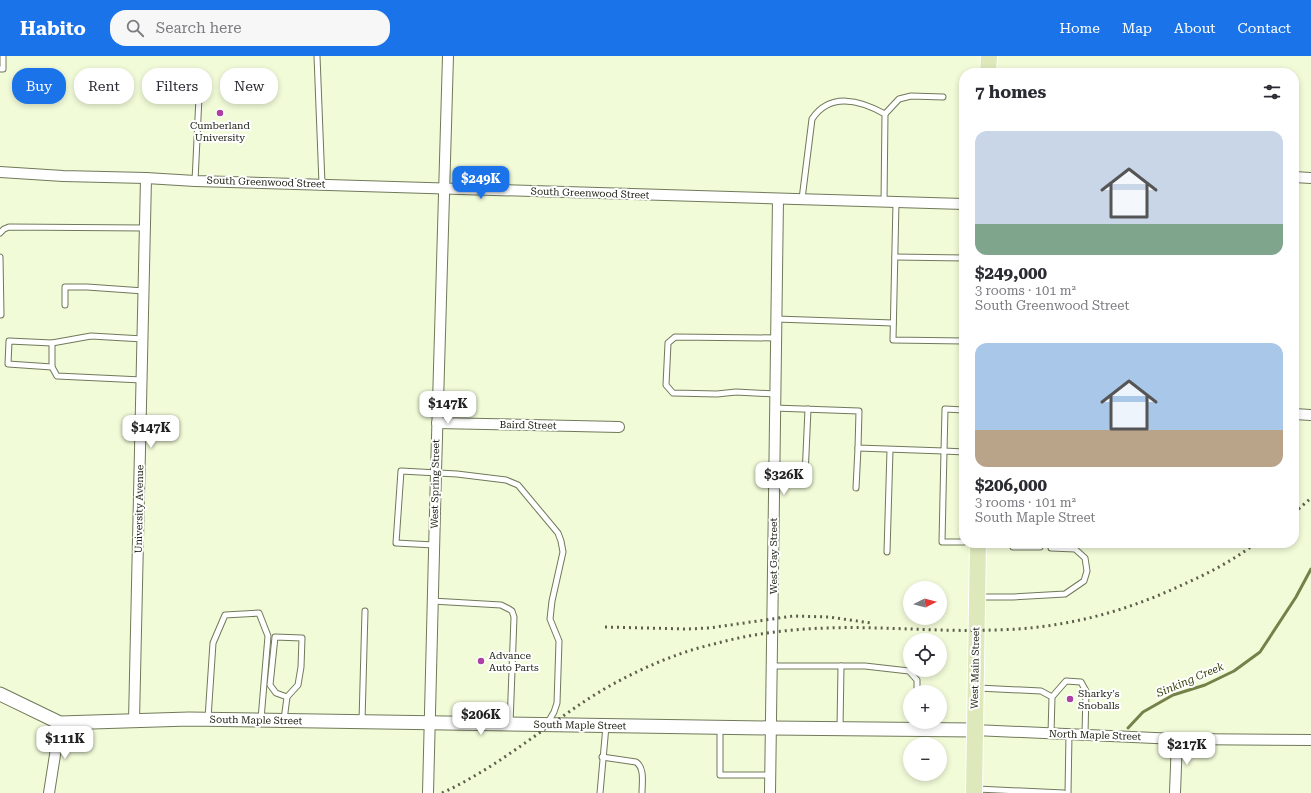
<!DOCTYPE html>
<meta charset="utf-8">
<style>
body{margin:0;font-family:"Roboto Serif",serif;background:#f7f7f7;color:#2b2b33;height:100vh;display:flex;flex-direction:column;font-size:15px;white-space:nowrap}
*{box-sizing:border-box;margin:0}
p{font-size:13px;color:#7c7c81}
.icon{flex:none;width:22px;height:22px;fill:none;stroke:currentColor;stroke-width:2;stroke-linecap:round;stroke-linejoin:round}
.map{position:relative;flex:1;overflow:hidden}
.side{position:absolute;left:959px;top:12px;width:340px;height:480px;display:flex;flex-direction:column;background:#fff;border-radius:16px;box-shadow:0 2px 6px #0003}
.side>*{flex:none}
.hud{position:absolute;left:12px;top:12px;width:380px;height:36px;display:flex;gap:8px}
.needle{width:26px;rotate:84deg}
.controls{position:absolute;left:903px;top:525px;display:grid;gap:8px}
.controls a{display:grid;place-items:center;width:44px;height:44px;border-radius:50%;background:#fff;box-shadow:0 2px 6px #0003;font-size:20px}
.price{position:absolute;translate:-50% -34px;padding:0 9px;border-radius:8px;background:#fff;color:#222;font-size:13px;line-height:26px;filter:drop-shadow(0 1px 2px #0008)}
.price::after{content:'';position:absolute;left:50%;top:24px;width:12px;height:9px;margin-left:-6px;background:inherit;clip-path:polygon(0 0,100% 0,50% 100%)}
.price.active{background:#1a73e8;color:#fff}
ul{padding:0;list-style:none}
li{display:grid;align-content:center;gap:8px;height:212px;padding:0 16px}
li span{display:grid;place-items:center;height:124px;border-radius:12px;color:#555}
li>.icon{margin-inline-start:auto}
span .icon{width:72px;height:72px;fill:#fffc;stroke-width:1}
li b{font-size:17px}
h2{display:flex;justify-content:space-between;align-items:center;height:48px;padding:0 16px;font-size:17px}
.chip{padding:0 14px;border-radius:16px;background:#fff;box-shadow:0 2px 6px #0003;font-size:14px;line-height:36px}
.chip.active{background:#1a73e8;color:#fff}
header{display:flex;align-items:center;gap:24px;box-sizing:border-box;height:56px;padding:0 20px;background:#1a73e8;color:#fff}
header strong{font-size:19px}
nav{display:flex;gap:22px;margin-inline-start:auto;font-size:14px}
.search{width:280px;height:36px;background:#f7f7f7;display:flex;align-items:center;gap:10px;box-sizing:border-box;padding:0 14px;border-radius:16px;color:#7c7c81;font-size:15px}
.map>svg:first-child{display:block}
</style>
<header>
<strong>Habito</strong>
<div class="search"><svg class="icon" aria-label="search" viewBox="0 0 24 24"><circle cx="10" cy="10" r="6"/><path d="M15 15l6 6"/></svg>Search here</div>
<nav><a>Home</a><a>Map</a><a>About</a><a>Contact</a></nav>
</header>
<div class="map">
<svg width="1311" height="737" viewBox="0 0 1311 737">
<rect width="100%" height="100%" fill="#f1fbd8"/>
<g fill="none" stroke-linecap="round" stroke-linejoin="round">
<polyline stroke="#74824a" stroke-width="3" points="1128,672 1143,656 1173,639 1205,629 1234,615 1260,596 1296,541 1311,513"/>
<g stroke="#70795a" stroke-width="7">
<g id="service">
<polyline points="317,0 322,128"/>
<polyline points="0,13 3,13 3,0"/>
<polyline points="195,125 200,20"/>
<path d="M 802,143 L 812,63 C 830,36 860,44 885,58"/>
<polyline points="884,146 885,58 899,43 911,40 943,41"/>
<polyline points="896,146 893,284 964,285"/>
<polyline points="0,177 4,173 9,171 145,172"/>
<polyline points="0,201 1,259"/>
<polyline points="895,201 964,202"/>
<polyline points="65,249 65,231 87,231 144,235"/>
<polyline points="776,263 893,267"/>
<polyline points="52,287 52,311 57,320 142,324"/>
<polyline points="52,311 8,308 9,285 52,287 91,280 143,283"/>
<polyline points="775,338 736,336 717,338 673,337 666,329 668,287 675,281 776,282"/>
<polyline points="774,352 859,355 858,392 944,395 945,353 964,354"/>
<polyline points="964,396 944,395 942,486 964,486"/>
<polyline points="773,423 805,420 808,353"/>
<polyline points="856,432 858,392"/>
<polyline points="434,489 396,487 401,415 457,418 506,424 518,429 558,477 561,485 563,496 552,545 550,563 559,585 557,647 554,656 547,668"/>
<polyline points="1013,491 1040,491"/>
<polyline points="887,496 890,394"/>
<polyline points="979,541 1013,541 1065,538 1084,525 1087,515 1085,502 1075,493 1051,492"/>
<polyline points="432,545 501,549 509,553 512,555 514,561 510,668"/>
<polyline points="772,610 865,610 909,615 917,624 917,636"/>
<polyline points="978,632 1041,635 1052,641 1051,677"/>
<polyline points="1052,641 1066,625 1081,626 1086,635 1085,678"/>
<polyline points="208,662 213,587 225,559 259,557 268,580 261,663"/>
<polyline points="284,664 287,641 298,629 301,611 302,582 275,581 270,629 276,637 287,641"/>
<polyline points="362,665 365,555"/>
<polyline points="720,672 720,719 770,719"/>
<polyline points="840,672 841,610"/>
<path d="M 602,701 L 636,706 C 645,712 642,727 642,737"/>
<polyline points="977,733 1064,737"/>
<polyline points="600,737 606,670"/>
<polyline points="1068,737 1069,678"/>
</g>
</g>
<g stroke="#70795a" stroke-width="12">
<g id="minor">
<polyline points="0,116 63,120 146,122 195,125 964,148"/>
<polyline points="1294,121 1311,122"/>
<polyline points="1294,358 1311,359"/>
<polyline points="437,367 619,371"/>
<polyline points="134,665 146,122"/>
<polyline points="974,674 1177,683 1311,684"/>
<polyline points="49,737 60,667"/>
<polyline points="428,737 436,416 448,0"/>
<polyline points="770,737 778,143"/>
<polyline points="1175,737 1177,683"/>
</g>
</g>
<g stroke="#70795a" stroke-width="15">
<polyline id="tertiary" points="0,638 60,667 189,663 772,672 974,674"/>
</g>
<g stroke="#fff" stroke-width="18">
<g id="primary">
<polyline points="988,17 989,0"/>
<polyline points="974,737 978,487"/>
</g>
</g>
<use href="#service" stroke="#fff" stroke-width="5"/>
<use href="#minor" stroke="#fff" stroke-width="10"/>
<use href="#tertiary" stroke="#fff" stroke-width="13"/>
<use href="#primary" stroke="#dde8bb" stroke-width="16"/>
<g stroke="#5b5f4c" stroke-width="3" stroke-dasharray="2 4" stroke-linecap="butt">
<polyline points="1294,457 1311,442"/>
<polyline points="605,571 687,573 709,572 793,560 829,561 871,567"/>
<path d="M 442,737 C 492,714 536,678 582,647 C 619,622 670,598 714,588 C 750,578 789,573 827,572 C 882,570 938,576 993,574 C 1061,573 1123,557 1184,528 C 1209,517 1234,504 1256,487"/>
</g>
</g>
<g fill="#aa41a3" stroke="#fff" stroke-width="1.5">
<circle cx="220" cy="57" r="4"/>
<circle cx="481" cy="605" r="4"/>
<circle cx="1070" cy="643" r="4"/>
</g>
<g text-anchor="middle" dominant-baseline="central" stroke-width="4" stroke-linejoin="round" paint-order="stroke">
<g font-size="10" fill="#202316" stroke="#fff" text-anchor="start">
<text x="220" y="69" text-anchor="middle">Cumberland<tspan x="220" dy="12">University</tspan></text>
<text x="489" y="599">Advance<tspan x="489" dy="12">Auto Parts</tspan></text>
<text x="1078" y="637">Sharky's<tspan x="1078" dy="12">Snoballs</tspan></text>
</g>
<g font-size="10" fill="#202316" stroke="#fff">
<text transform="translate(266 126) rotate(2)">South Greenwood Street</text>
<text transform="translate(590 137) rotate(2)">South Greenwood Street</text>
<text transform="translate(528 369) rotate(1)">Baird Street</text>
<text transform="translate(435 428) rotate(-89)">West Spring Street</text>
<text transform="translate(139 453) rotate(-89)">University Avenue</text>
<text transform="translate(773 500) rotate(-90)">West Gay Street</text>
<text transform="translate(975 612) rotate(-89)">West Main Street</text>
<text transform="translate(256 664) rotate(1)">South Maple Street</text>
<text transform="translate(580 669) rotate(1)">South Maple Street</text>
<text transform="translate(1095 679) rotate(2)">North Maple Street</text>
</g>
<g font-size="11" font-style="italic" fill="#384309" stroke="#fff">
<text transform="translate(1190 624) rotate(-23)">Sinking Creek</text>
</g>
</g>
</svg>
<div class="controls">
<a><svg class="needle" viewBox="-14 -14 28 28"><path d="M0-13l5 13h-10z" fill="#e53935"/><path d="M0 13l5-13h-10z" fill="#7c7c81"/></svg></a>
<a><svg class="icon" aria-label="locate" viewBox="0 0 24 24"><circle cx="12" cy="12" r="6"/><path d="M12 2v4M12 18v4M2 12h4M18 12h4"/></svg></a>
<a>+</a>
<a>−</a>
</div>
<b class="price active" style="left:481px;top:144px">$249K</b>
<b class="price" style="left:448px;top:369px">$147K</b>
<b class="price" style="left:151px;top:393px">$147K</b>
<b class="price" style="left:784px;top:440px">$326K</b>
<b class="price" style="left:481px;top:680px">$206K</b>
<b class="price" style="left:65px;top:704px">$111K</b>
<b class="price" style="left:1187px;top:710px">$217K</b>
<div class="hud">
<a class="chip active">Buy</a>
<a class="chip">Rent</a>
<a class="chip">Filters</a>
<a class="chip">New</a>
</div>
<section class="side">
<h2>7 homes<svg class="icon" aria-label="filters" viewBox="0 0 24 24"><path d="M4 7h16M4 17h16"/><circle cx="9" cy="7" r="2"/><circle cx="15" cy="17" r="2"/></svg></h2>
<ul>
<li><span style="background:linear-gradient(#c9d6e8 75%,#7fa58c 0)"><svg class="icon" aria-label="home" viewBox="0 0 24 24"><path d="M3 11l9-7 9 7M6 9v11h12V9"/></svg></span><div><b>$249,000</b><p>3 rooms · 101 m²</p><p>South Greenwood Street</p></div></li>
<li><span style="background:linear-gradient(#a9c7e8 70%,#b9a48a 0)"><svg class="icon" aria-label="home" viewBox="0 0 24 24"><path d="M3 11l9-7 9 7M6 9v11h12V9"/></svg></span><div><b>$206,000</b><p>3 rooms · 101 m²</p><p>South Maple Street</p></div></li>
</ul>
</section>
</div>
